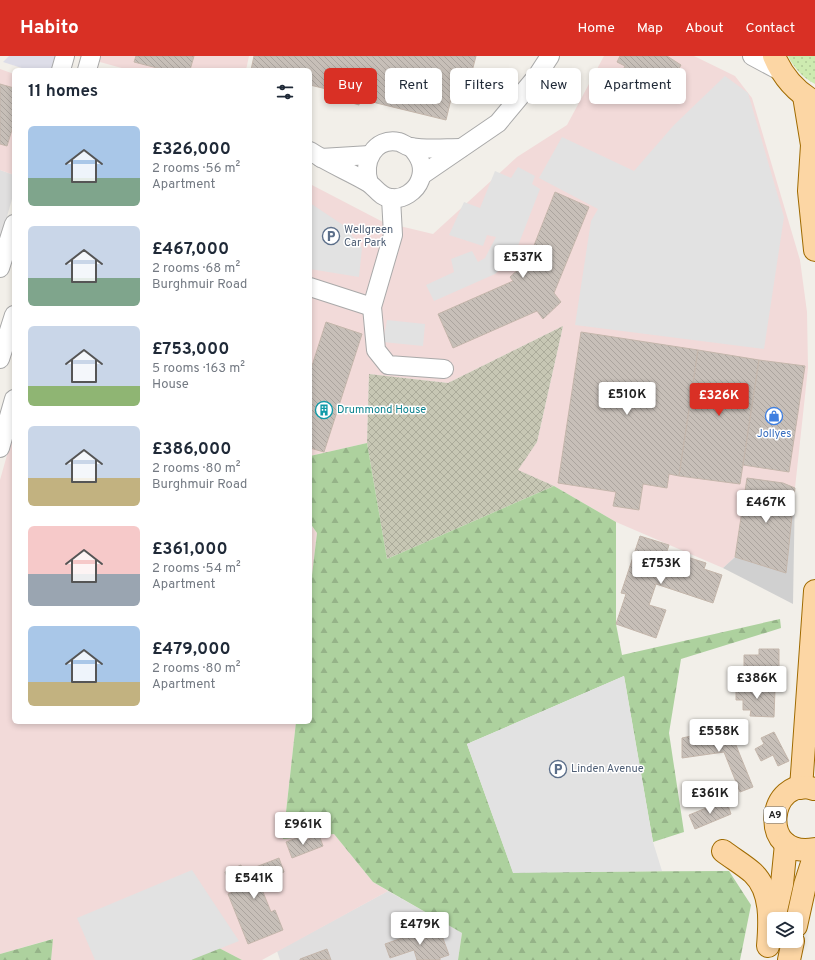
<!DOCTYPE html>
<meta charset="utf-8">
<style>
body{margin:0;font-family:Overpass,sans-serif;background:#f2f2f3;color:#1f2937;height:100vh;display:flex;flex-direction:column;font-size:15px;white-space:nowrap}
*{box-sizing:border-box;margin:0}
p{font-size:13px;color:#747a83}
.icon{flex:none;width:22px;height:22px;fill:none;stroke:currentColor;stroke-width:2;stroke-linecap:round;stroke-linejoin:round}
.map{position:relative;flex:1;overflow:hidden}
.drawer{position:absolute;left:12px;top:12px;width:300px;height:656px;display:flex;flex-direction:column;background:#fff;border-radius:6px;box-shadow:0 2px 6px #0003}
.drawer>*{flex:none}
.banner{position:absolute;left:324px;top:12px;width:380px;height:36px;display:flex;gap:8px}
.tools{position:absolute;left:767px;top:856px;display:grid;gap:8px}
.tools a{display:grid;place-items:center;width:36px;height:36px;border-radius:6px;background:#fff;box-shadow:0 2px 6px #0003;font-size:20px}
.price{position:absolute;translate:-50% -34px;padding:0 9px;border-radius:4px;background:#fff;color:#222;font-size:13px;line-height:26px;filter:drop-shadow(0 1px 2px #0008)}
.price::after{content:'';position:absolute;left:50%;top:24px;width:12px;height:9px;margin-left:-6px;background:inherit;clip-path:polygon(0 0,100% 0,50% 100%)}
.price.current{background:#d93025;color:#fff}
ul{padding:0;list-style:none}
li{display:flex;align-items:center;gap:12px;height:100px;padding:0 16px}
li span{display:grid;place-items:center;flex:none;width:112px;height:80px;border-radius:6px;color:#555}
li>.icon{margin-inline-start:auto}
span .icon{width:48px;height:48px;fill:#fffc;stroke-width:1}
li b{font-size:17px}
h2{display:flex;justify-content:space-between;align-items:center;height:48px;padding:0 16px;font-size:17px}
.tag{padding:0 14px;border-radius:6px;background:#fff;box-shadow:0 2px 6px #0003;font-size:14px;line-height:36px}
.tag.current{background:#d93025;color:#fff}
header{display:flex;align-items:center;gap:24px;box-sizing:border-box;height:56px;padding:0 20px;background:#d93025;color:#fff}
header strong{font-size:19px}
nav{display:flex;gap:22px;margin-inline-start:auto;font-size:14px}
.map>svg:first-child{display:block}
</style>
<header>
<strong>Habito</strong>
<nav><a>Home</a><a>Map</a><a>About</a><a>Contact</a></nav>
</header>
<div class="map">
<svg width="815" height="904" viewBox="0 0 815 904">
<defs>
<pattern id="construction-cross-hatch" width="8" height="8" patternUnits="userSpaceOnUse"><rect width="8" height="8" fill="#c7c7b4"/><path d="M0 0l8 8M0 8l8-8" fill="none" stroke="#abab9a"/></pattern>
<pattern id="grass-dots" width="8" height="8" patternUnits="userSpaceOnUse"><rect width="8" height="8" fill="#cdebb0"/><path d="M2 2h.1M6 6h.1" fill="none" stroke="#b0c997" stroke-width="1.8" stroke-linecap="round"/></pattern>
<pattern id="forest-firs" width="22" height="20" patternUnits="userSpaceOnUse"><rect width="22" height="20" fill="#add19e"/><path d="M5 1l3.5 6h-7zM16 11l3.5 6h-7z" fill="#95b388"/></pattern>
<pattern id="building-back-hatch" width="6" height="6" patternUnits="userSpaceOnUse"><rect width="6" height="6" fill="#c7bfb8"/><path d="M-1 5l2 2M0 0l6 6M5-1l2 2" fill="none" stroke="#aba49e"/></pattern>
</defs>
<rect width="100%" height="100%" fill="#f2efe9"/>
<g fill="#e0dfdf">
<polygon points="0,114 14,119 14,136 0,185"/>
<polygon points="388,835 462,877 458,904 280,904 277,895"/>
</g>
<g fill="#f2dad9">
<polygon points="78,0 249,0 246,14 129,14"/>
<polygon points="604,0 694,0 735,20 752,42 800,204 807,256 808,312 795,432 789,429 747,422 735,501 723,512 616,466 554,430 517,414 537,386 563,270 448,327 369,318 367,387 310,400 310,128 383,166 433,178 517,101 567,69"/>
<polygon points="0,13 14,18 14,119 0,114"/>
<polygon points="14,374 14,666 296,666 283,782 334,778 373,826 388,835 262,904 242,904 219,892 198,899 191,904 51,904 52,883 0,898 0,424"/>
<polygon points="310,467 317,477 310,536"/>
</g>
<polygon fill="#d0d0d0" points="747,422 783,427 795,432 793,548 723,512 735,501"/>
<polygon fill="url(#construction-cross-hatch)" points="563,270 537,386 518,414 554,430 387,503 367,387 369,318 448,327"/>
<path fill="url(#grass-dots)" d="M 788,0 L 815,0 L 815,28 C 803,22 794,12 788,0 Z"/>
<g fill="url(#forest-firs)">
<polygon points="367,387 387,503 554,430 616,466 616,568 622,599 780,563 781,572 681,603 669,677 684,776 653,786 624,620 467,688 513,816 729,815 751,849 740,904 458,904 462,877 373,826 334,778 283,783 296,666 310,666 310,536 317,477 310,467 310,400"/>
<polygon points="53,883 51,904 0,904 0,898"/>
<polygon points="219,892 242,904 191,904 198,899"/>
</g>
<g fill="#e2e2e2">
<polygon points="725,20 748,37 784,161 764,293 575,269 591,165 598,153 539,122 562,81 634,115 674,69"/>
<polygon points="518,111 535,120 532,128 540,133 514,200 495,218 434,245 426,229 454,216 451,203 472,195 478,206 485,202 496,181 487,179 483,190 449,179 464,146 480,152 495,115 511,122"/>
<polygon points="310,147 343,169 362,192 359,221 310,213"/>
<polygon points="387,264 425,268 423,290 383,286"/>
<polygon points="624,620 653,786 662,815 513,817 467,688"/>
<polygon points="192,814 239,885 191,904 95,904 77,862"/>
</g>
<polygon fill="#dddde8" points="9,0 60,0 55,14 28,14 3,6"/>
<g fill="url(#building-back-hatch)" stroke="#c4b6ab">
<polygon points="136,0 194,0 190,14 165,14 134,6"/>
<polygon points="254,0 476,0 468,31 464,30 461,46 451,43 446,64 360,43 359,49 349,46 351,39 310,29 310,14 251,14"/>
<polygon points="620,0 667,0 681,9 667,34 648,24 639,40 616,27 625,10 617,6"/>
<polygon points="0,28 14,32 14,67 7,90 0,88"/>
<polygon points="555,136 589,151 554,237 561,246 543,263 537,255 453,292 438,258 513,225 510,221 521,211 524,215"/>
<polygon points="326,266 362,278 324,396 310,392 310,316"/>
<polygon points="581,276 698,294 679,420 669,418 667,432 643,428 639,454 613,450 616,436 558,427"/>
<polygon points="698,294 759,304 740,428 679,420"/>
<polygon points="759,304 805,310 789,416 743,409"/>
<polygon points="747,422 783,427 795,432 786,517 735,501"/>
<polygon points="640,480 669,489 665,501 682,507 684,500 706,507 704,513 722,519 713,547 656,528 649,549 666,554 656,582 616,568 626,538 621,537"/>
<polygon points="759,593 779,593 779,622 756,622 756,615 744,615 744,599 759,599"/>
<polygon points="736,628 748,628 748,632 775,633 774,661 750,660 751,654 743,654 743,644 736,644"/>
<polygon points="729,672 753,731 740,736 724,696 682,702 682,682"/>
<polygon points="774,676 789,705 778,710 773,699 761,705 755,693 764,688 761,682"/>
<polygon points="726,744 731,758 695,773 689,759"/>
<polygon points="319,779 323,790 292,802 286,786 302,780 304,785"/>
<polygon points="279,802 284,816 259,826 271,856 275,854 283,874 248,888 228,838 233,836 225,816 241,809 243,816"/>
<polygon points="428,873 431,881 441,877 449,899 440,902 440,904 417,904 414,894 390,902 385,888"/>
<polygon points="327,893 331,904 300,904 300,903"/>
</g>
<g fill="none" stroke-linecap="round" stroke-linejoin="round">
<g stroke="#a9a9a9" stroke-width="20">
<g id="minor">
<polyline points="752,0 780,15"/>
<polyline points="61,14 65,0"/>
<polyline points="87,14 91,0"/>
<path d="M 310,95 C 328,107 348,115 367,126 C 376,131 379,141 391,142 C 403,144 416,135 420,124 C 425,111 420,101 411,91"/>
<polyline points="321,102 370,99"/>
<polyline points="422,119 498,67 537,20 550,0"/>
<path d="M 369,127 C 362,106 374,81 399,86 C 403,87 407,91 411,91 C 425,94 446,92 461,92"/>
<polyline points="391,142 393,179 372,251 376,294 388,309 444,313"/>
<polyline points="0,212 14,168"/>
<polyline points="310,231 372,251"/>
<polyline points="0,303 14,259"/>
<polyline points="0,392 14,343"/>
</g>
</g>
<g stroke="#a06b00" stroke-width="24">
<g id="major">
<path d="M 774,0 C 782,19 796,36 815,46"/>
<polyline points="804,40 812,89 809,135 815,194"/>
<polyline points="801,732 815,535"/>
<path d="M 814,733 C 768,718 757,804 815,793"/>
<path d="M 723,795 C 732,802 744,809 753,817 C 772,835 770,866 768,890"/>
<polyline points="774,863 782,828 786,788"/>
<polyline points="796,870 805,829 815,798"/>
<polyline points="789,904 793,885"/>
</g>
</g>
<use href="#minor" stroke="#fff" stroke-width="18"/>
<use href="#major" stroke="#fcd6a4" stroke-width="22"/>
</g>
<defs>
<g id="parking-ring" transform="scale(0.9)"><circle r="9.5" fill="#fff" stroke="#5c6f8a" stroke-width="1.5"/><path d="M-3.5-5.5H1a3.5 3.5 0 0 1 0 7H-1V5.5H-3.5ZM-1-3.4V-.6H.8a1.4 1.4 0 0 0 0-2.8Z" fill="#5c6f8a"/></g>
<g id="building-ring" transform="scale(0.9)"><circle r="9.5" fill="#fff" stroke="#0f9aa8" stroke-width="1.5"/><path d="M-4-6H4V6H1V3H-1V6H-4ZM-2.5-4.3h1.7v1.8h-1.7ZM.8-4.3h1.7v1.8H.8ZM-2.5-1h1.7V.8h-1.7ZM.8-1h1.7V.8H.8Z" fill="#0f9aa8"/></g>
<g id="shop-ring" transform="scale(0.9)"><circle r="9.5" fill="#fff" stroke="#3f7fe0" stroke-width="1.5"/><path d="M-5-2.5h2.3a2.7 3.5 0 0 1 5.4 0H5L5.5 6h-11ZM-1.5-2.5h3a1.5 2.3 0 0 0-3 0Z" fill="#3f7fe0"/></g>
</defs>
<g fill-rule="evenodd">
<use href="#parking-ring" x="331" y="180"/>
<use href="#building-ring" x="324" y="354"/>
<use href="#shop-ring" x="774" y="360"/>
<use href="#parking-ring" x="558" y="713"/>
</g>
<g text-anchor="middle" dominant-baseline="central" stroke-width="3" stroke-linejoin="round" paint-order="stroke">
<rect fill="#fff" stroke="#646464" stroke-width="1" x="764" y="751" width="22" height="16" rx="3"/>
<g font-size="10" font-weight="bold" fill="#222">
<text x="775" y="759">A9</text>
</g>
<g font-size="11" fill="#4e5e75" stroke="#fff" text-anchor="start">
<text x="344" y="174">Wellgreen<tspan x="344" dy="13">Car Park</tspan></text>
<text x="571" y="713">Linden Avenue</text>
</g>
<g font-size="11" fill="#0d838f" stroke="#fff" text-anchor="start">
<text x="337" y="354">Drummond House</text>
</g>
<g font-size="11" fill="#366cbe" stroke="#fff">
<text x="774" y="378">Jollyes</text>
</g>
</g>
</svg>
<div class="tools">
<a><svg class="icon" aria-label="layers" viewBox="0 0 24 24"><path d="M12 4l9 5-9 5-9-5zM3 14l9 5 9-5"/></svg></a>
</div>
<b class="price" style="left:523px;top:223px">£537K</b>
<b class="price" style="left:627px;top:360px">£510K</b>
<b class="price current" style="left:719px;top:361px">£326K</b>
<b class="price" style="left:766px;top:468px">£467K</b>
<b class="price" style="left:661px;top:529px">£753K</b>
<b class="price" style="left:757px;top:644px">£386K</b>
<b class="price" style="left:719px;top:697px">£558K</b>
<b class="price" style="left:710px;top:759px">£361K</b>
<b class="price" style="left:303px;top:790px">£961K</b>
<b class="price" style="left:254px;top:844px">£541K</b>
<b class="price" style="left:420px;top:890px">£479K</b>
<div class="banner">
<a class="tag current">Buy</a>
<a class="tag">Rent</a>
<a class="tag">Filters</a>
<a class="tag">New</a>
<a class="tag">Apartment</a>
</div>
<section class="drawer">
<h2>11 homes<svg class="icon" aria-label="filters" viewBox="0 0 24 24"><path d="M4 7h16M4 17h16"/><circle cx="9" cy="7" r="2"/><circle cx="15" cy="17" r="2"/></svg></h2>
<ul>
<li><span style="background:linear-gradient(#a9c7e8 65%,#7fa58c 0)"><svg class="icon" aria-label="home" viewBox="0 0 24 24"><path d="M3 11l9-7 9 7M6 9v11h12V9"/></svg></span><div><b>£326,000</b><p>2 rooms · 56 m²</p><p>Apartment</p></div></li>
<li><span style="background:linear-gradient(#c9d6e8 65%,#7fa58c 0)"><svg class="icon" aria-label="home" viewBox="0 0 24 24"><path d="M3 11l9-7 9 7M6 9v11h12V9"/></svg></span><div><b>£467,000</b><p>2 rooms · 68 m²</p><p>Burghmuir Road</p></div></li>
<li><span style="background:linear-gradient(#c9d6e8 75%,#8fb573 0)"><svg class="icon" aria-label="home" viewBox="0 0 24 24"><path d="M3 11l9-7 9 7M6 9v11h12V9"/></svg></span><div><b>£753,000</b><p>5 rooms · 163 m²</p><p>House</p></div></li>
<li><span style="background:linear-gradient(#c9d6e8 65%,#c2b280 0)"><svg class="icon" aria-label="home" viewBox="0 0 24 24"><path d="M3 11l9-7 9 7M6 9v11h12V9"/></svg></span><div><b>£386,000</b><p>2 rooms · 80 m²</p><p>Burghmuir Road</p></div></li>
<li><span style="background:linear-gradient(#f6c9c9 60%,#9aa5b1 0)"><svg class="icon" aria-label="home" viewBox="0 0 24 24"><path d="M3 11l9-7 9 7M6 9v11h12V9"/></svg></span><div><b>£361,000</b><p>2 rooms · 54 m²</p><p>Apartment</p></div></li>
<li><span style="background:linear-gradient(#a9c7e8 70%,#c2b280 0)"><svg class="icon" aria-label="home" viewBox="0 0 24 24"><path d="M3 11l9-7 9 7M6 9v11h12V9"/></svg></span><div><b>£479,000</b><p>2 rooms · 80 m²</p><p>Apartment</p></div></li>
</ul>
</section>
</div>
